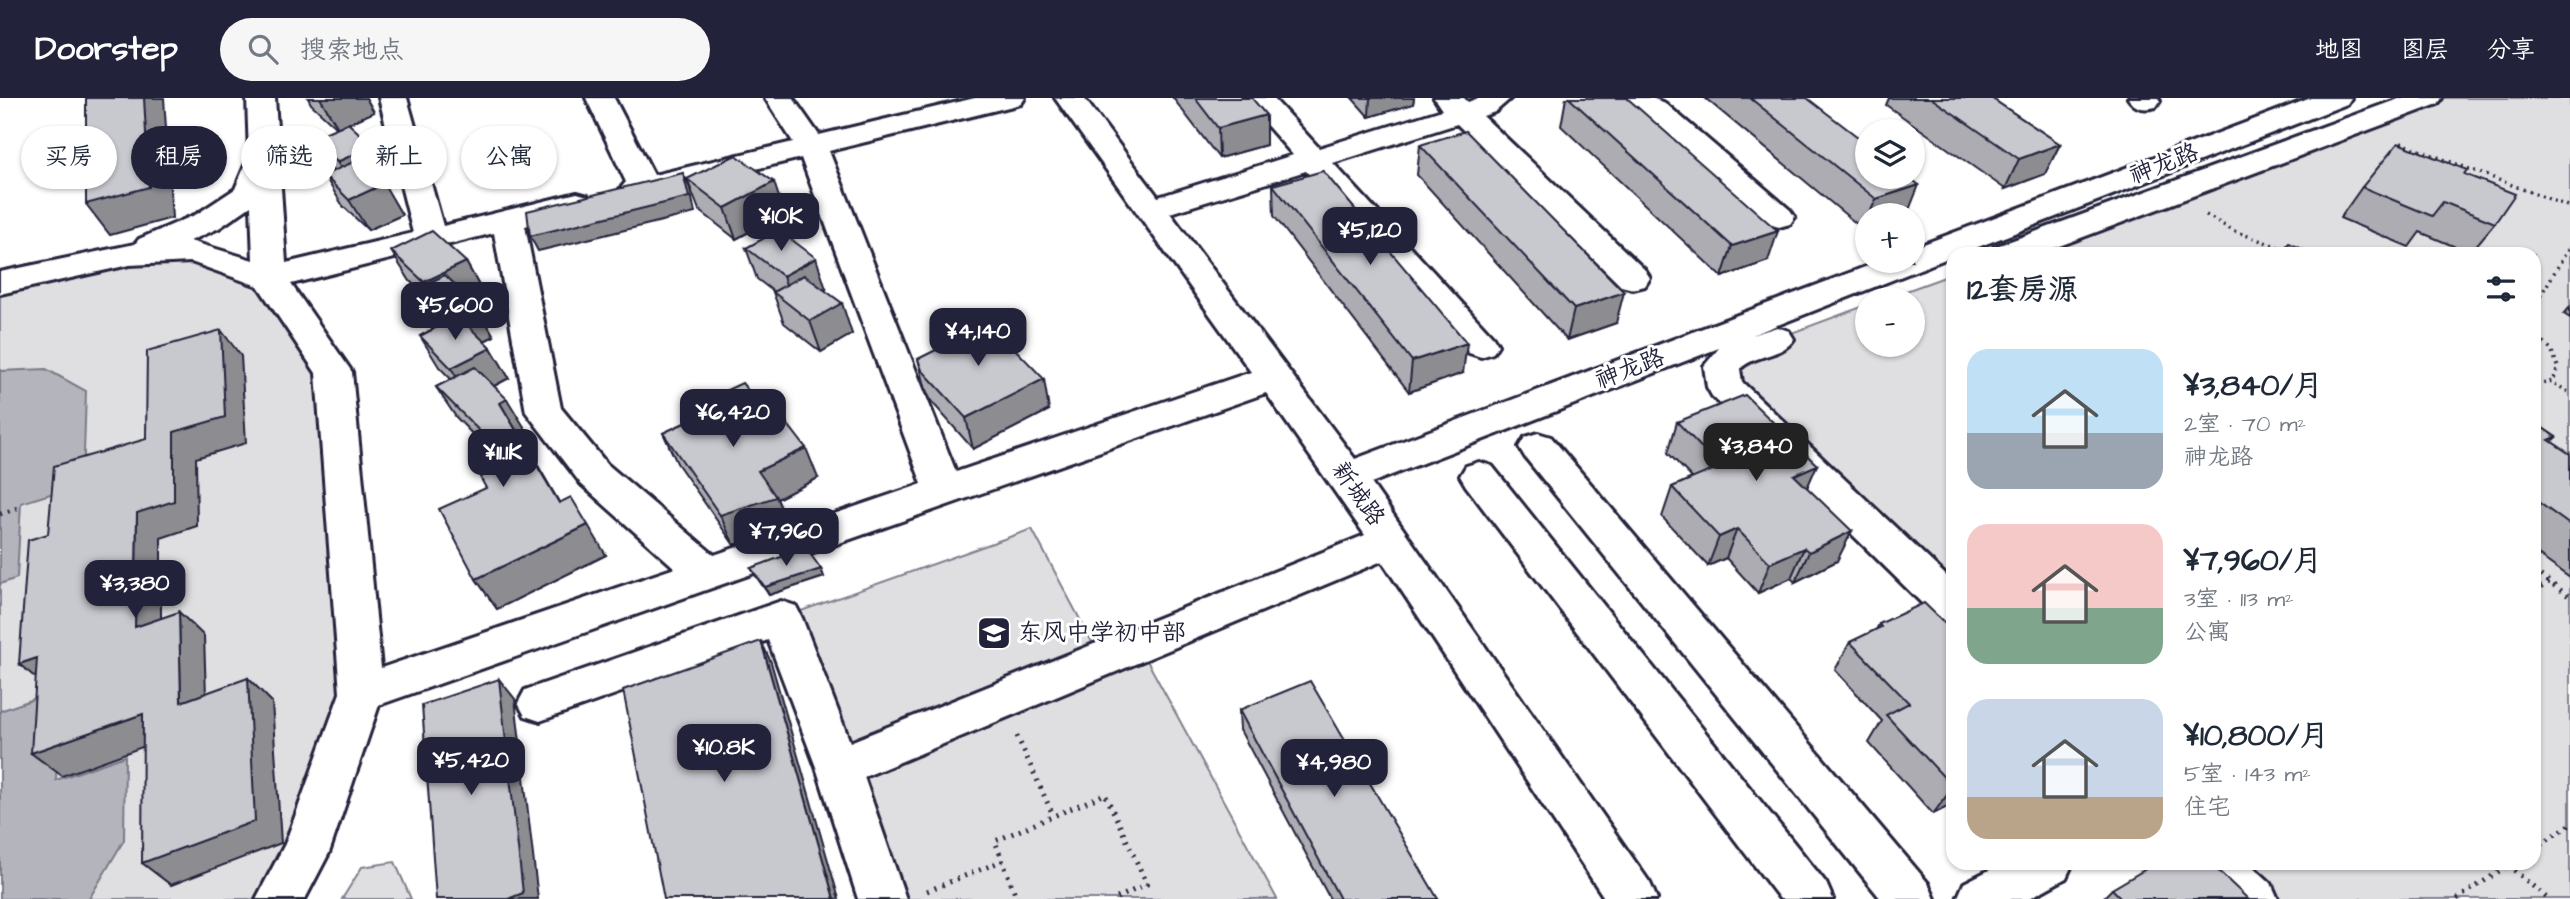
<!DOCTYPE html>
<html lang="zh">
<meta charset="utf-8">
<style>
body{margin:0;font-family:"Architects Daughter","LXGW WenKai TC",sans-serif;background:#f6f6f7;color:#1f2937;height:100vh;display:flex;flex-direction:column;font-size:26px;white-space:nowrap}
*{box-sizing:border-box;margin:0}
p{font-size:23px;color:#747a83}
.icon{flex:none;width:38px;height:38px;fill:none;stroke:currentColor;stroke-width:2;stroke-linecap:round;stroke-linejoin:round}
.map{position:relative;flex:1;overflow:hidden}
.drawer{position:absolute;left:1946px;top:149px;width:595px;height:623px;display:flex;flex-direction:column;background:#fff;border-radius:21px;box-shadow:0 2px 5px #0004}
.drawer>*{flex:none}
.guide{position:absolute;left:21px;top:28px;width:665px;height:63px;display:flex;gap:14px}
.fabs{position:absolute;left:1855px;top:21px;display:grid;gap:14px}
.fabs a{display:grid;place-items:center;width:70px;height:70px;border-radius:50%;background:#fff;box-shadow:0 2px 5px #0004;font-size:35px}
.price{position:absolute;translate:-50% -60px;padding:0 16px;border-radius:14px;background:#22223b;color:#fff;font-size:23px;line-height:46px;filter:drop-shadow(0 2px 4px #0008)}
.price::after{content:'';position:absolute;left:50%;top:42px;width:21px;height:16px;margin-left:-10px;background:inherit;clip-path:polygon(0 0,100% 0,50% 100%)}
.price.selected{background:#222;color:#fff}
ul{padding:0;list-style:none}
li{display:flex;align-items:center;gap:21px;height:175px;padding:0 21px}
li span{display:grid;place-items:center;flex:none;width:196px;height:140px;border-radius:21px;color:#555}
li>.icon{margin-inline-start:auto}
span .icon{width:84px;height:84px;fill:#fffc;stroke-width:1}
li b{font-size:30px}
h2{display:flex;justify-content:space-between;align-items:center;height:84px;padding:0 21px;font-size:30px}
.pill{padding:0 24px;border-radius:32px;background:#fff;box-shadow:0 2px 5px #0004;font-size:24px;line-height:63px}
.pill.selected{background:#22223b;color:#fff}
header{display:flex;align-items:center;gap:42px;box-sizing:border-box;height:98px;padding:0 35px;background:#22223b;color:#fff}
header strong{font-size:33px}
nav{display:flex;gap:38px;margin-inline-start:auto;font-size:24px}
.search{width:490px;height:63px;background:#f6f6f7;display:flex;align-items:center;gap:18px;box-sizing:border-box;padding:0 24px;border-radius:38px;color:#747a83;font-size:26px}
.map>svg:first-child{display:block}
</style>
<header>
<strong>Doorstep</strong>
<div class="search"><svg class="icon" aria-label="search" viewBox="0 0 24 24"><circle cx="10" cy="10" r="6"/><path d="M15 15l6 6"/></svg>搜索地点</div>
<nav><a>地图</a><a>图层</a><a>分享</a></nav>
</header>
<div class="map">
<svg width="2570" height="801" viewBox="0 0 2570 801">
<rect width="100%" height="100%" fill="#fff"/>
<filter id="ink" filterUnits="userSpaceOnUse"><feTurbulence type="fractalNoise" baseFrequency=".0143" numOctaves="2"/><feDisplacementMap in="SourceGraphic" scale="14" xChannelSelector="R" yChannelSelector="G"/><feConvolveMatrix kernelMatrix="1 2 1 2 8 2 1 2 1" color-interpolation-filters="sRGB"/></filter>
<g filter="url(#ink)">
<g fill="#dfdfe2" stroke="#80808e" stroke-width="2">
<polygon points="2428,0 2570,0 2570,801 2254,801 2216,765 2534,765 2534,156 2007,156"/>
<polygon points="194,153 270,180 334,274 362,595 280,801 0,801 0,185"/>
<polygon points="1953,176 1953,509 1725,289 1735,256 1867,207 1867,247 1913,247 1913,201 1884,201"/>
<polygon points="1032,431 1101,561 1138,546 1277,801 880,801 781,520"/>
<polygon points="395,764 411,801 342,801 362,769"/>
</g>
<g fill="#b4b4bc" stroke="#7a7a88" stroke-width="2">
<polygon points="46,271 86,293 83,386 21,405 17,480 0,486 0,273"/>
<polygon points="59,592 56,682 125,658 124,742 89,801 0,801 0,613"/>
</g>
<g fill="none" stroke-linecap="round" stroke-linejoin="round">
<g stroke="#22223b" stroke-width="6">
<g id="minor">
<path d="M 247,0 L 275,0 L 286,165 L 413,135 L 379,0 L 407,0 L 443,128 L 577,95 L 588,98 L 593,105 L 588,112 L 525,128 L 561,310 L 607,366 L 714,457 L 922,386 L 801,60 L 636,100 L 625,98 L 620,91 L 626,84 L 586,0 L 614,0 L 654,77 L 793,44 L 765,0 L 793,0 L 819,37 L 975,0 L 1025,0 L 1021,6 L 829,53 L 956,374 L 1251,274 L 1055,0 L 1084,0 L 1158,99 L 1293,57 L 1243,0 L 1273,0 L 1319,50 L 1442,12 L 1434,0 L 1464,0 L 1468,4 L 1478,0 L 1511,0 L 1495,14 L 1483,18 L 1645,172 L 1650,180 L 1645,188 L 1633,191 L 1621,188 L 1457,26 L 1333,65 L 1493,239 L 1498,247 L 1493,255 L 1481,259 L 1469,255 L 1306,73 L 1170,115 L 1355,361 L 1881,163 L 1913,163 L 1913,150 L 2311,0 L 2351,0 L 2347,6 L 1960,156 L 1953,156 L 1953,158 L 1752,237 L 1777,229 L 1789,233 L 1794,241 C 1783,259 1755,256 1740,271 L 1742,284 L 1953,484 L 1953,526 L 1938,521 L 1712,298 L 1707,289 L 1704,268 L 1719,250 L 1371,385 L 1650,785 L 1657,801 L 1605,801 L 1382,463 L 864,679 L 906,801 L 858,801 L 816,669 L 768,542 L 540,623 L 525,618 L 518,605 L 525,592 L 781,503 L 796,508 L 802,520 L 850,644 L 1365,437 L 1266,295 L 379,607 L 329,755 L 305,801 L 256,801 L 285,746 L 340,595 L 316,275 L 258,188 L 191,164 L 129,167 L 0,196 L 0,174 L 135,146 L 139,141 L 197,116 L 235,91 L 249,58 ZM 251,108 L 253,162 L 190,143 L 219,130 ZM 494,135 L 526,314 L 581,386 L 675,470 L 381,570 L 352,274 L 291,186 Z"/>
<polygon points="1611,0 1652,0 1665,5 1790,112 1795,119 1790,126 1779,129 1768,126 1645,17 1615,6"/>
<path d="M 2128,0 L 2158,0 L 2160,3 L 2156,9 C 2144,12 2135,11 2128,0 Z"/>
<polygon points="2401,0 2442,0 2438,6 2038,156 1990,156 1994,149"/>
<polygon points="1538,335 1551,339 1928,785 1935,801 1881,801 1525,359 1519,349 1525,339"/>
<polygon points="1479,364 1492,368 1826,785 1833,801 1780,801 1466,388 1460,378 1466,368"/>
<polygon points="2003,765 2073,765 2066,780 2028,801 1957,801 1964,785"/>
<polygon points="2192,765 2249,765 2271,785 2278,801 2220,801 2199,780"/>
</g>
</g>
<g stroke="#22223b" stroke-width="3.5" stroke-dasharray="2 4.5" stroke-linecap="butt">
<polyline points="2401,45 2570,109"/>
<polyline points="2206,117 2234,133 2287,152"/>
<polyline points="2534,209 2570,148"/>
<polyline points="2534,236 2551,251 2558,269 2553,283 2534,288"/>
<polyline points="2555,286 2570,295"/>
</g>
<g stroke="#22223b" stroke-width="5" stroke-dasharray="2 6" stroke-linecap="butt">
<polyline points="0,416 21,409"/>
<polyline points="2534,473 2570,499"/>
<polyline points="2534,494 2549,484"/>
<polyline points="1017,638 1053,717"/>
<polyline points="2534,750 2570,727"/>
<polyline points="2508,767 2548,801"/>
<polyline points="927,793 1002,763"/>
<polyline points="1017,801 995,743 1105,696 1147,786 1115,801"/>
<polyline points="2457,801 2512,765"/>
</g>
<use href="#minor" fill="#fff" fill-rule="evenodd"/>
</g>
<g fill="#acacb2" stroke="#22223b" stroke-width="2">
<polygon points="308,0 366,0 374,14 348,26 373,48 391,79 381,83 402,117 368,132 343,108 324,77 333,73 331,71 312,40 337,30 311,6"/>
<polygon points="1173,0 1252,0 1266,47 1219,60"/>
<polygon points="1352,0 1414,0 1413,6 1369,19"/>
<polygon points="1566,0 1627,0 1768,163 1722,179 1561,28"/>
<polygon points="1705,0 1807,0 1907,117 1867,117 1867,131 1864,132"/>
<polygon points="1889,0 1991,0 2060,46 2045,76 2005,91 1886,7"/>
<polygon points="1420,47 1616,225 1567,242 1417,77"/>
<polygon points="2464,76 2495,125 2470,155 2420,134 2409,149 2340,120 2362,89"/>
<polygon points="687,81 784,115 736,141 699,112"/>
<polygon points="1273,87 1463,275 1409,294 1274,118"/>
<polygon points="746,150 826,191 824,192 852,236 821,254 784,225 773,194 774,194 757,181"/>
<polygon points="391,153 466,164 483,195 470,201 476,207 494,238 484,243 491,250 509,280 494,288 526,332 519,335 559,405 606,457 497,511 476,481 486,390 504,369 456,319 436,289 451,281 439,269 420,238 433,231 427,225 409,195 417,190 410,183"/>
<polygon points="2570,209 2570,220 2564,216"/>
<polygon points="942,237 1049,312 973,351 931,303 926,292 918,261 945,248"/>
<polygon points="697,306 818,380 777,401 789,429 734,447 677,365 663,335 702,317"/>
<polygon points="1677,324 1807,390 1837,463 1795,484 1791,480 1758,495 1726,460 1708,468 1662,419 1672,389 1692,380 1668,355"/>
<polygon points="2534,324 2556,339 2552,344 2570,356 2570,480 2534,454"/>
<polygon points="751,470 821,471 824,479 769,497 755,477"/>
<polygon points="1879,526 1953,533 1953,706 1933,716 1869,645 1882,623 1835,572 1850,544 1876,532"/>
<polygon points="1239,612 1438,801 1330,801 1240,632"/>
<polygon points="2112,791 2248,801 2102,801"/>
</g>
<g fill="#8c8c91" stroke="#22223b" stroke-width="2">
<polygon points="144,0 164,0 172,120 110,137 86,106"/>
<polygon points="320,0 366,0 374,14 338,30"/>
<polygon points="1370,0 1414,0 1413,6 1369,19"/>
<polygon points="1266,17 1266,47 1219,60 1218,30"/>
<polygon points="2060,46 2045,76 2005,91 2019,61"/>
<polygon points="373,48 391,79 356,95 337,64"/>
<polygon points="683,75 690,90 695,115 538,153 530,138"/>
<polygon points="774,84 784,115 736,141 725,110"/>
<polygon points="384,86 402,117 368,132 349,102"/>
<polygon points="1919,87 1907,117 1869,117 1876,101"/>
<polygon points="1778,133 1768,163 1722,179 1732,148"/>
<polygon points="816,160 826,191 794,209 783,178"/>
<polygon points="466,164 483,195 443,215 424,184"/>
<polygon points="1624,194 1616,225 1567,242 1574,211"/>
<polygon points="842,205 852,236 821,254 810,223"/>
<polygon points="476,207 494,238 459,256 440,226"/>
<polygon points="221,232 241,258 246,345 196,360 197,428 161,440 161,553 135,529 137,415"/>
<polygon points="1467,245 1463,275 1409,294 1412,263"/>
<polygon points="491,250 509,280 470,301 451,270"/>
<polygon points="1044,281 1049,312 973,351 966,320"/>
<polygon points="507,301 526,332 519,335 576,433 588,427 606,457 497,511 476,481 576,433 500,305"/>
<polygon points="806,350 818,380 777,401 789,429 734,447 720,417 758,373"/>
<polygon points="1817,367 1804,397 1794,377"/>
<polygon points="1737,431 1726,460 1708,468 1719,439"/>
<polygon points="1852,433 1837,463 1795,484 1809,454"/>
<polygon points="1804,450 1791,480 1758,495 1770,465"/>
<polygon points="821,471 824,479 769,497 765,489"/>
<polygon points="179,514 204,538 207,628 181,604"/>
<polygon points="761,543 771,564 839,801 834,801"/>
<polygon points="37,560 48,590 19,566"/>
<polygon points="248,580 272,604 281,745 171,787 142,765"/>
<polygon points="499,581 515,601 538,801 508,801"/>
<polygon points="143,616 170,639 62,678 31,655"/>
<polygon points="1953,689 1953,706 1933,716"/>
</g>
<g fill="#c8c8cf" stroke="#22223b" stroke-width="2">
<polygon points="86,0 144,0 149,89 86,106"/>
<polygon points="1195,0 1252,0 1266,17 1218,30"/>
<polygon points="1569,0 1627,0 1778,133 1732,148"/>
<polygon points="1750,0 1807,0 1867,46 1867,79 1909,79 1919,87 1876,101"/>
<polygon points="1931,0 1991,0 2060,46 2019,61"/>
<polygon points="348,25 373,48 337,64 312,40"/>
<polygon points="1466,33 1624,194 1574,211 1420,47"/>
<polygon points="2398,45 2467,72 2464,76 2515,96 2495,125 2443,104 2432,118 2362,89"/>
<polygon points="736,57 774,84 725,110 687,81"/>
<polygon points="358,62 384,86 349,102 324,77"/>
<polygon points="1323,73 1467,245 1412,263 1273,87"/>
<polygon points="683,75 689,99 530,138 527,113"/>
<polygon points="779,132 816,160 783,178 746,150"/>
<polygon points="432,133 466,164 424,184 391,153"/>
<polygon points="2289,145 2313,156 2280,156"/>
<polygon points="445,177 476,207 440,226 408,195"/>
<polygon points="804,177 842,205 810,223 773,194"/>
<polygon points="458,218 491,250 451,270 420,238"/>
<polygon points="983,218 1044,281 966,320 922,272 918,261 950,245 942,237"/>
<polygon points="221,232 225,319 174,334 174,403 137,415 135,529 179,514 181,604 248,580 255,723 142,765 143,616 31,655 37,560 19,566 28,442 48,436 54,368 146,341 147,253"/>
<polygon points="475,269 507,301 500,305 559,405 571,399 588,427 476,481 439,411 486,390 480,379 511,365 436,289"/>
<polygon points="742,285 777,328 786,324 806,350 758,373 776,399 720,417 663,335 704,316 697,306"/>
<polygon points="1745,297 1817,367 1794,377 1852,433 1809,454 1804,450 1770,465 1737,431 1719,439 1672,389 1720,369 1677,324"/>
<polygon points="2534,324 2556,339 2549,342 2570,356 2570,427 2534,401"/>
<polygon points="806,450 821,471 765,489 751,470"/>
<polygon points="1924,505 1953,533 1953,689 1886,617 1909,605 1850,544 1881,529 1879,526"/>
<polygon points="761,543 834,801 664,801 623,592"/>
<polygon points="499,581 523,795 508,801 436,801 422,607"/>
<polygon points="1310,583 1438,801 1340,801 1239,612"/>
<polygon points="2156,765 2210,765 2248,801 2122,801 2112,791"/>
</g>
</g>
<defs>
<g id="school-square" transform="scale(1.75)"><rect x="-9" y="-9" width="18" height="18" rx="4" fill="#22223b" stroke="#fff"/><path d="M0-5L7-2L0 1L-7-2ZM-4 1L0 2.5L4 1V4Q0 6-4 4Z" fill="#fff"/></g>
</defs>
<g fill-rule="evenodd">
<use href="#school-square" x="994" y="535"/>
</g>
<g text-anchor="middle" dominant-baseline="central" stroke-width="6" stroke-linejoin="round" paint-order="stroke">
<g font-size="24" fill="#22223b" stroke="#fff">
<text transform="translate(2164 66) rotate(-21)">神龙路</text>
<text transform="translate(1630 271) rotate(-21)">神龙路</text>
<text transform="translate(1358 396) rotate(55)">新城路</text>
</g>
<g font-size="24" fill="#22223b" stroke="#fff" text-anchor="start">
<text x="1018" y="535">东风中学初中部</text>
</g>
</g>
</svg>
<div class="fabs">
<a><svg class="icon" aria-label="layers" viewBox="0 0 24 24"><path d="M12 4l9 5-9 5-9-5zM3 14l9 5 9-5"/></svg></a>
<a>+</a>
<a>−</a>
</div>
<b class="price" style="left:781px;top:155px">¥10K</b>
<b class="price" style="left:1370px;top:169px">¥5,120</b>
<b class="price" style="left:455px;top:244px">¥5,600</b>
<b class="price" style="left:978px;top:270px">¥4,140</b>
<b class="price" style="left:733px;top:351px">¥6,420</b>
<b class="price selected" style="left:1756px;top:385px">¥3,840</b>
<b class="price" style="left:503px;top:391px">¥11.1K</b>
<b class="price" style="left:786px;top:470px">¥7,960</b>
<b class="price" style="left:135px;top:522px">¥3,380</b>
<b class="price" style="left:724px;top:686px">¥10.8K</b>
<b class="price" style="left:471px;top:699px">¥5,420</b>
<b class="price" style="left:1334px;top:701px">¥4,980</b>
<div class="guide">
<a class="pill">买房</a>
<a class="pill selected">租房</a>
<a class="pill">筛选</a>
<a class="pill">新上</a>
<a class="pill">公寓</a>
</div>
<section class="drawer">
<h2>12套房源<svg class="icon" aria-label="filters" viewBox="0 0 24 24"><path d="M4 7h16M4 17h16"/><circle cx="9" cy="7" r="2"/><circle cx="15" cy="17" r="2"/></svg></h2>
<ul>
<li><span style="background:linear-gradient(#bfe0f5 60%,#9aa5b1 0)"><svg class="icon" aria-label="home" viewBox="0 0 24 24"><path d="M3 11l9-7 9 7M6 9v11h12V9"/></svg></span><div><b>¥3,840/月</b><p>2室 · 70 m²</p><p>神龙路</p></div></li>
<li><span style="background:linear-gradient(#f6c9c9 60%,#7fa58c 0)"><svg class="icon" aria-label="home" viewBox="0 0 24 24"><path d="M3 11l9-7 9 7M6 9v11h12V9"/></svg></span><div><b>¥7,960/月</b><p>3室 · 113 m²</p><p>公寓</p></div></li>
<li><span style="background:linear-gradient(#c9d6e8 70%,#b9a48a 0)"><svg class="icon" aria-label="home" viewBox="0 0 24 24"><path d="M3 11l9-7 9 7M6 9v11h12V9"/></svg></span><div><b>¥10,800/月</b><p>5室 · 143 m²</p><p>住宅</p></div></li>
</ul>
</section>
</div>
